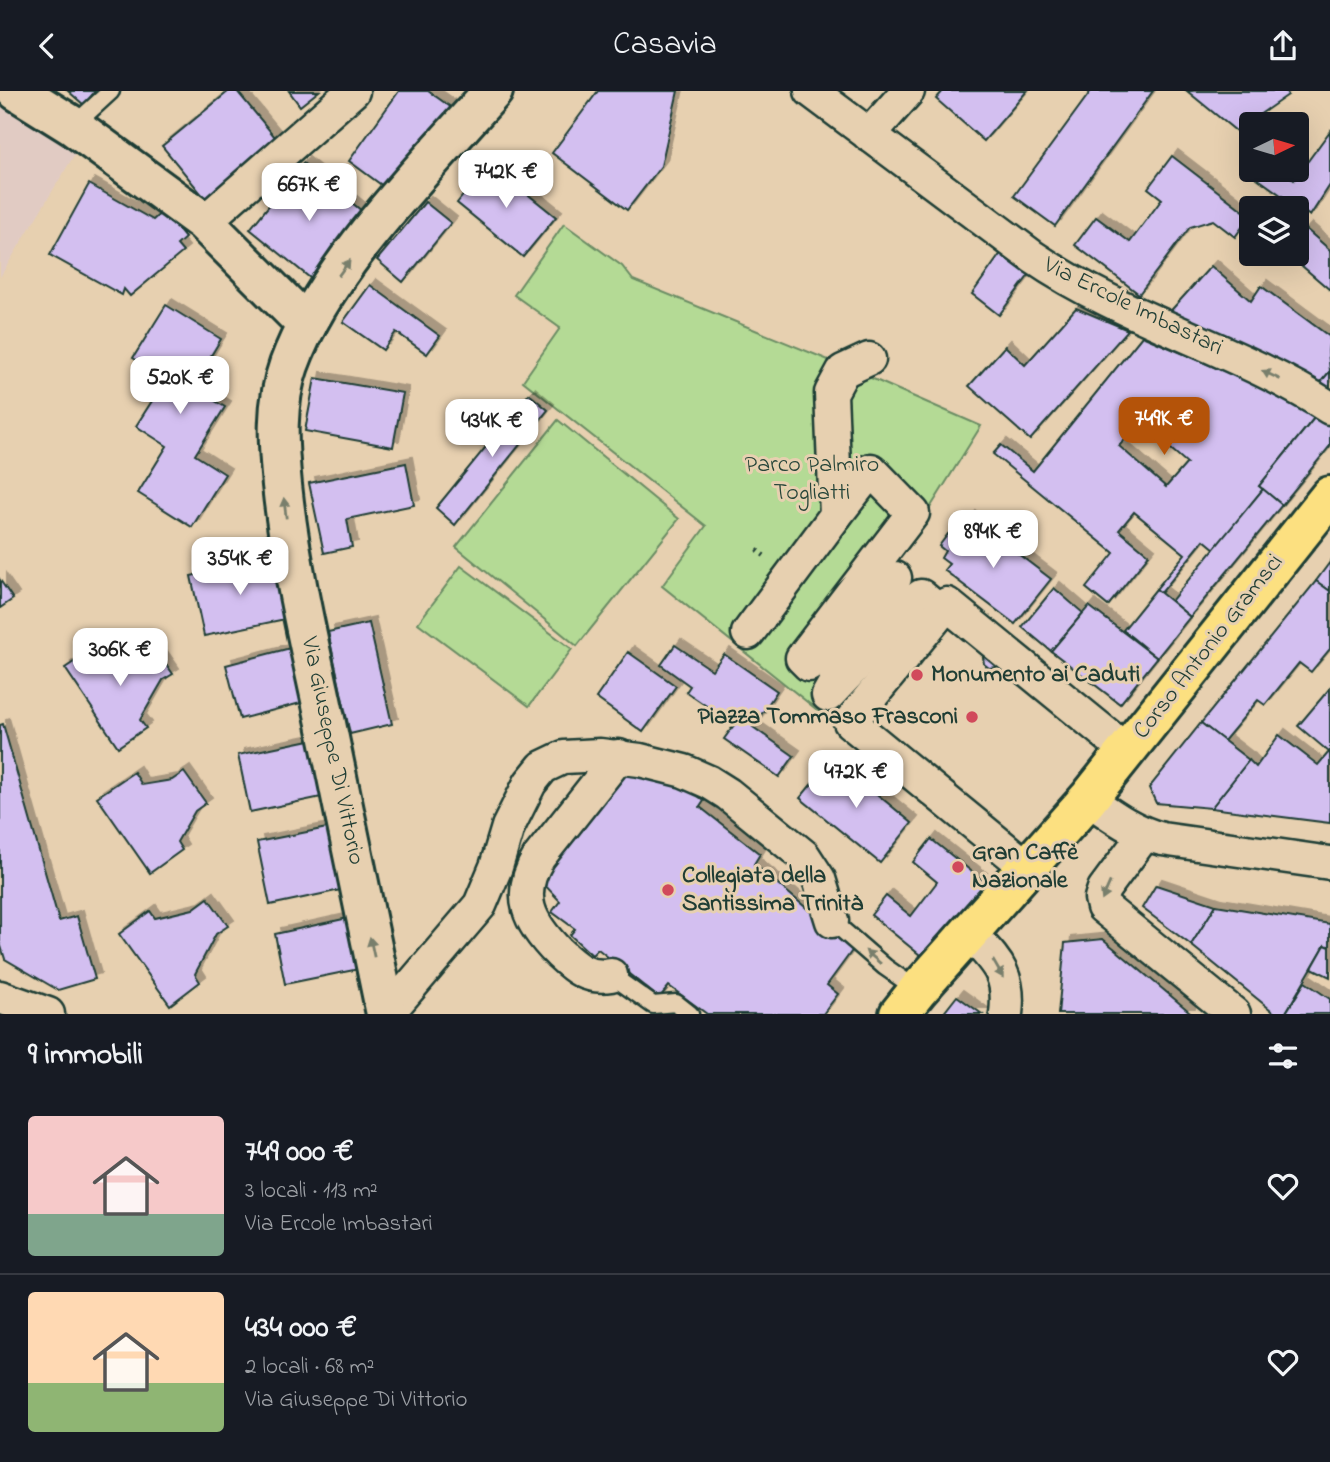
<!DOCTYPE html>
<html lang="it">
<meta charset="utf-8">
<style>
body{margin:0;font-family:"Indie Flower",sans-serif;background:#242831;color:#f1f3f6;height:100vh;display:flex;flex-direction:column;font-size:26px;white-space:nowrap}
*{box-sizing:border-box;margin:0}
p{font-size:23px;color:#9ea1a6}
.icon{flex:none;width:38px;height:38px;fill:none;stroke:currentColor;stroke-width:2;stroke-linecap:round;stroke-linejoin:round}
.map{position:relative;height:923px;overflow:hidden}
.sheet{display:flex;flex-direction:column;background:#171b24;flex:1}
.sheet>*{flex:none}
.needle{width:46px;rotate:85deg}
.fabs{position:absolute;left:1239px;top:21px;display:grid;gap:14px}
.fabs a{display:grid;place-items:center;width:70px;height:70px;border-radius:7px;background:#171b24;box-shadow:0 7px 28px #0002;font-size:35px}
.price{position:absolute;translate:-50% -60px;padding:0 16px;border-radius:14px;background:#fff;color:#222;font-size:23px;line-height:46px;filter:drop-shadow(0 2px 4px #0008)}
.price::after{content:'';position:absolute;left:50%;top:42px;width:21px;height:16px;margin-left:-10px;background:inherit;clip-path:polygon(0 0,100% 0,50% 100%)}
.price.on{background:#b45309;color:#fff}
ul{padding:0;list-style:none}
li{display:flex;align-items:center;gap:21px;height:175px;padding:0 28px}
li+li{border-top:2px solid #363941}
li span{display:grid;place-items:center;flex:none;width:196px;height:140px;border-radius:7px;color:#555}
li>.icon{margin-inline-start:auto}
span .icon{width:84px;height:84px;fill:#fffc;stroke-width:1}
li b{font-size:30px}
h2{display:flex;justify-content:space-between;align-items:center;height:84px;padding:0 28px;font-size:30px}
header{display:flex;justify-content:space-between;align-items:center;height:91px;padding:0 28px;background:#171b24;font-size:32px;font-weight:600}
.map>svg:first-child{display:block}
</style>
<header><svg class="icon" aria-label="back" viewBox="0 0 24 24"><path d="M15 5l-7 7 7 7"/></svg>Casavia<svg class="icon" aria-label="share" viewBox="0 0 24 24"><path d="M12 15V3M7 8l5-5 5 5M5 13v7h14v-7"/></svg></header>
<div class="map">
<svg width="1330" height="923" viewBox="0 0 1330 923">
<defs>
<filter id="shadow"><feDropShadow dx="6" dy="-6" stdDeviation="0" flood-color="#0004"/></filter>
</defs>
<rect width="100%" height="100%" fill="#e7d0b0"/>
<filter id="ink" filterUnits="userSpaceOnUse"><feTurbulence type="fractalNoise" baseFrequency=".0143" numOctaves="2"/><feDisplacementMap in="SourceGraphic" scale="14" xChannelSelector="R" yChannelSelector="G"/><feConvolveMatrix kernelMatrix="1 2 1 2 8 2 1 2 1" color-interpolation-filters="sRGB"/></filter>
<g filter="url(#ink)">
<polygon fill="#e1cbc3" points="0,5 78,58 0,186"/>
<g fill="#b4da95" stroke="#6a8c64" stroke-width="2">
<polygon points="564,133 622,175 633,189 848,277 981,335 892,478 918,499 821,622 662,495 706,435 523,290 560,237 514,204"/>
<polygon points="558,329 679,428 577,555 456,456"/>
<polygon points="461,475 572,558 529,615 418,532"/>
</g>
<g fill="#d3bff0" stroke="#1f3d34" stroke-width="2" fill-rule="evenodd" filter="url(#shadow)">
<polygon points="68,0 95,0 84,14"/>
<polygon points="229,0 237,0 280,52 208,111 162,55"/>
<polygon points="289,0 319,0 300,15"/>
<polygon points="399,0 428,0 452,17 391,101 349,70"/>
<polygon points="598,0 678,0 661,75 627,119 552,62"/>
<polygon points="943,0 1027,0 984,50 936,8"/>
<polygon points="1091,0 1153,0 1055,135 1014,105"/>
<polygon points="1187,0 1286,0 1288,4 1236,40"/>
<polygon points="1330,40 1330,94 1310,125 1246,79 1251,75 1251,79 1283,79 1294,89"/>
<polygon points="1172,65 1250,125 1235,146 1213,129 1190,136 1139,203 1075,154 1096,126 1130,151 1162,108 1148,97"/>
<polygon points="303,72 368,125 315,191 250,138"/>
<polygon points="489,72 556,126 523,166 457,112"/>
<polygon points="89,93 153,129 163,120 185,147 177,154 183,161 130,205 124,198 122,204 50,164"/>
<polygon points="425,111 451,132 403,191 377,169"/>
<polygon points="1306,138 1330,159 1330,199 1288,163 1297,163 1297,148"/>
<polygon points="1006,155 1035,176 999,224 972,203"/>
<polygon points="1211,175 1251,210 1261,195 1330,246 1328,260 1330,280 1320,292 1166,225"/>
<polygon points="370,194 440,245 427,263 396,241 383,259 343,231"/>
<polygon points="166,214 221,248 192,296 225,316 195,364 225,383 192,436 138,402 167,355 136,335 166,288 133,267"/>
<polygon points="1076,217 1128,239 1030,349 969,295 1005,255 1025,274"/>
<path d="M 1142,245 L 1319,321 L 1259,395 L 1263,398 L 1215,458 L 1204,449 L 1161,502 L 1156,498 L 1185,463 L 1134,421 L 1119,439 L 1149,464 L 1108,515 L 1086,497 L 1114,462 L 993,363 L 1001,354 L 1033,380 ZM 1140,331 L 1187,372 L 1166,396 L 1119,355 Z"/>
<polygon points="1330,280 1330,300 1320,292"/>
<polygon points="315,287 403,302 393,356 305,340"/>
<polygon points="529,303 548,319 455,434 436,417"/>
<polygon points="1319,321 1330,330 1330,355 1282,414 1259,395"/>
<polygon points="406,372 414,414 347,428 352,456 324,462 309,392"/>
<polygon points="1263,398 1282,414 1190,526 1171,510"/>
<polygon points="970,426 1051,488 1015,533 944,479 949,473 941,467 945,460 939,455 948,443 954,448"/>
<polygon points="276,466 290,527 204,545 191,485"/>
<polygon points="1330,471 1330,500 1316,490"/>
<polygon points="0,489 13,508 0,517"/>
<polygon points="1316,490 1330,500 1330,558 1311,581 1299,572 1265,614 1258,609 1224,650 1201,632"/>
<polygon points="1054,497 1083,522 1051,560 1022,536"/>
<polygon points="1156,498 1190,526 1157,567 1123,539"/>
<polygon points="1089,515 1157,567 1120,613 1051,560"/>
<polygon points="369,532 392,633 350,643 328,541"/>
<polygon points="152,553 173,583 163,589 140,629 146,637 118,656 65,577 95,557 102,568 141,561"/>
<polygon points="675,554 712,579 724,563 777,600 753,636 794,665 779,686 724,648 734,634 686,601 690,595 661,574"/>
<polygon points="298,555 312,609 240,628 226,574"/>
<polygon points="628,561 676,595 643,641 596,607"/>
<polygon points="986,561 1000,571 996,576 989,577 984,573 983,566"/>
<polygon points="1330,597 1330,732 1211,717 1249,669 1256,676 1279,644 1318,674 1329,661 1298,635"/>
<polygon points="1201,632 1249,669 1211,717 1156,712 1149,697"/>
<polygon points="3,633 59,830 77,825 95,888 58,899 5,868 0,852 0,634"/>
<polygon points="319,647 331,704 250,721 238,664"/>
<polygon points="833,667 912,732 880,772 800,707"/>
<polygon points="631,673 679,688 704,710 700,716 760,763 754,773 854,857 827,894 838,903 823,923 707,923 669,895 659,907 598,858 592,864 570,844 575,838 552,821 560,810 539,788"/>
<polygon points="134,681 142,694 172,689 184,681 206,712 195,720 177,751 182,759 150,782 97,706"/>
<polygon points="337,735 350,797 270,814 257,751"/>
<polygon points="931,748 986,792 925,868 871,824 886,805 911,825 937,791 913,771"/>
<polygon points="1156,794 1216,814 1191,854 1142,817"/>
<polygon points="208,807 228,835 216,843 195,883 200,891 170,914 119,843 150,820 155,827 193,818"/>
<polygon points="1216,814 1330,833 1330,856 1325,854 1285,923 1276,923 1191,854"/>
<polygon points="348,827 359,878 285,893 275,843"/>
<polygon points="1103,848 1190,921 1189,923 1058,923 1065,852"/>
<polygon points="1325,854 1330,856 1330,886 1312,877"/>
<polygon points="1305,891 1330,908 1330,923 1285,923"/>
<polygon points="957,905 982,923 943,923"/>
</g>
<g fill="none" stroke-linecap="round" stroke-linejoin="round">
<g stroke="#1f3d34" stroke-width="21">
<g id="lane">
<polyline points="73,35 111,0"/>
<polyline points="832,830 885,876 918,899"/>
<polyline points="611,884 653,914 676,912 690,923"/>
</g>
</g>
<g stroke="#1f3d34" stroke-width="37">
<g id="street">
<path d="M 811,0 L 1033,166 C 1125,229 1237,257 1330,317"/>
<polyline points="869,44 908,0"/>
<polyline points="204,131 353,0"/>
<polyline points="836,424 871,379 913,422 802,567 809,574 895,487 828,604 921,505 940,521"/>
<polyline points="748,542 836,424 831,302 843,280 869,268"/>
<path d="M 1088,708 C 1112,725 1134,741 1162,748 L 1330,772"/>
<polyline points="1144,744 1104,798 1101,807 1103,816 1234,923"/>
<polyline points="1027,776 850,631 947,513 1127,660"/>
<path d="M 969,841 C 995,870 1011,881 1006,923"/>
<path d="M 611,884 C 587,888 575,877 559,862 C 529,832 515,805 539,766 L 619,665"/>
<polyline points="0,906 48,923"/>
<polyline points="387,923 480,814 496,776 508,736 530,692 543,676 564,666 600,664 640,669 684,680 709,691 728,703 804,765 819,788 832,830"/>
</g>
</g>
<g stroke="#1f3d34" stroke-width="44">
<g id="secondary">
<polyline points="17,0 73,35 204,131 307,234"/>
<path d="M 386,923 C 365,821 344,720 323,618 C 307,544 290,470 282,394 C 278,354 275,313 289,274 C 324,177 424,78 493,0"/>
</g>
</g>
<g stroke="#1f3d34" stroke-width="44">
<polyline id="primary" points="899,923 918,899 1088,708 1330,405"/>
</g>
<polyline stroke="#1f3d34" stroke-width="4.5" stroke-dasharray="2 5" stroke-linecap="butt" points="757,459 767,467"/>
<use href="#lane" stroke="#e7d0b0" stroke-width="16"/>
<use href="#street" stroke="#e7d0b0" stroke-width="32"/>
<use href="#secondary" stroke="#e7d0b0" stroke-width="38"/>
<use href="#primary" stroke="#fce080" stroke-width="38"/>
</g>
<defs><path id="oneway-solid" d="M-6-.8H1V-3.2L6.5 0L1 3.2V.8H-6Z" transform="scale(1.75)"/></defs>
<g fill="#797f6c">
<use href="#oneway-solid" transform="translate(344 177) rotate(-54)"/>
<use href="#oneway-solid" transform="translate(1271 284) rotate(-154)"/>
<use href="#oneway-solid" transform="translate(285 417) rotate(-97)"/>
<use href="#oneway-solid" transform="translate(1106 800) rotate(114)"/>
<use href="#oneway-solid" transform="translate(372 856) rotate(-102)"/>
<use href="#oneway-solid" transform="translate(873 866) rotate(-139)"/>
<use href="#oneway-solid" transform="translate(998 878) rotate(60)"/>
</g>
</g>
<g fill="#d1495b" stroke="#e7d0b0" stroke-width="2.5">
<circle cx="917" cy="584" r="7"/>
<circle cx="972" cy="626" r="7"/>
<circle cx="958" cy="776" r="7"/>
<circle cx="668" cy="799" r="7"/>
</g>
<g text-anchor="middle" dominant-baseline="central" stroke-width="6" stroke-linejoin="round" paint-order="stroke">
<g font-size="24" fill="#1f3d34" stroke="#e7d0b0">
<text transform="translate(1133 216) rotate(26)">Via Ercole Imbastari</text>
<text transform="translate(1209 556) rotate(-52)">Corso Antonio Gramsci</text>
<text transform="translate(332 660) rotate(78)">Via Giuseppe Di Vittorio</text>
</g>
<g font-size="24" fill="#264539" stroke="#e7d0b0">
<text x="812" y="374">Parco Palmiro<tspan x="812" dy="28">Togliatti</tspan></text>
</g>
<g font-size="24" font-weight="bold" fill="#1f3d34" stroke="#e7d0b0" text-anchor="start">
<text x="931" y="584">Monumento ai Caduti</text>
<text x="958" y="626" text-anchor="end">Piazza Tommaso Frasconi</text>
<text x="972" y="762">Gran Caffè<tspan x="972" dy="28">Nazionale</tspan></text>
<text x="682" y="785">Collegiata della<tspan x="682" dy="28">Santissima Trinità</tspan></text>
</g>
</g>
</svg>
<div class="fabs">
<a><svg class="needle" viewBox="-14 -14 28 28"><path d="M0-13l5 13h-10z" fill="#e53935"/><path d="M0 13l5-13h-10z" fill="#9ea1a6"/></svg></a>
<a><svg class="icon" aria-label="layers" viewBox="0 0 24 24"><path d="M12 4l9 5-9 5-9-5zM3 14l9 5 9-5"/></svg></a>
</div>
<b class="price" style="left:506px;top:119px">742K €</b>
<b class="price" style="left:309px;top:132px">667K €</b>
<b class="price" style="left:180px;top:325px">520K €</b>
<b class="price on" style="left:1164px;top:366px">749K €</b>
<b class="price" style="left:492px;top:368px">434K €</b>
<b class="price" style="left:993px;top:479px">894K €</b>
<b class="price" style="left:240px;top:506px">354K €</b>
<b class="price" style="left:120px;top:597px">306K €</b>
<b class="price" style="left:856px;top:719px">472K €</b>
</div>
<section class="sheet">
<h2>9 immobili<svg class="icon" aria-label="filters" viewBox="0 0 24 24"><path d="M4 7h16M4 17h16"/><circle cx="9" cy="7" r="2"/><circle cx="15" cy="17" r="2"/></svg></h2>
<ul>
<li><span style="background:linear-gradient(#f6c9c9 70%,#7fa58c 0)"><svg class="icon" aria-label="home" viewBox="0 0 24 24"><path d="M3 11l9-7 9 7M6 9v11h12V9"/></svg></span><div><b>749 000 €</b><p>3 locali · 113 m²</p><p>Via Ercole Imbastari</p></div><svg class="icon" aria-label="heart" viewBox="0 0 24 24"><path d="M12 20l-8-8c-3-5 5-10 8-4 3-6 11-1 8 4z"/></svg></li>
<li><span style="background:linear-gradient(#ffd9b3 65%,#8fb573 0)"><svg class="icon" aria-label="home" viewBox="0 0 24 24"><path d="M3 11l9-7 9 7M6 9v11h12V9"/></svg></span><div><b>434 000 €</b><p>2 locali · 68 m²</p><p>Via Giuseppe Di Vittorio</p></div><svg class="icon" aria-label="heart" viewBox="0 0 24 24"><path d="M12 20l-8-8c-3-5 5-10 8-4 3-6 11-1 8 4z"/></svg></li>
</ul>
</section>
